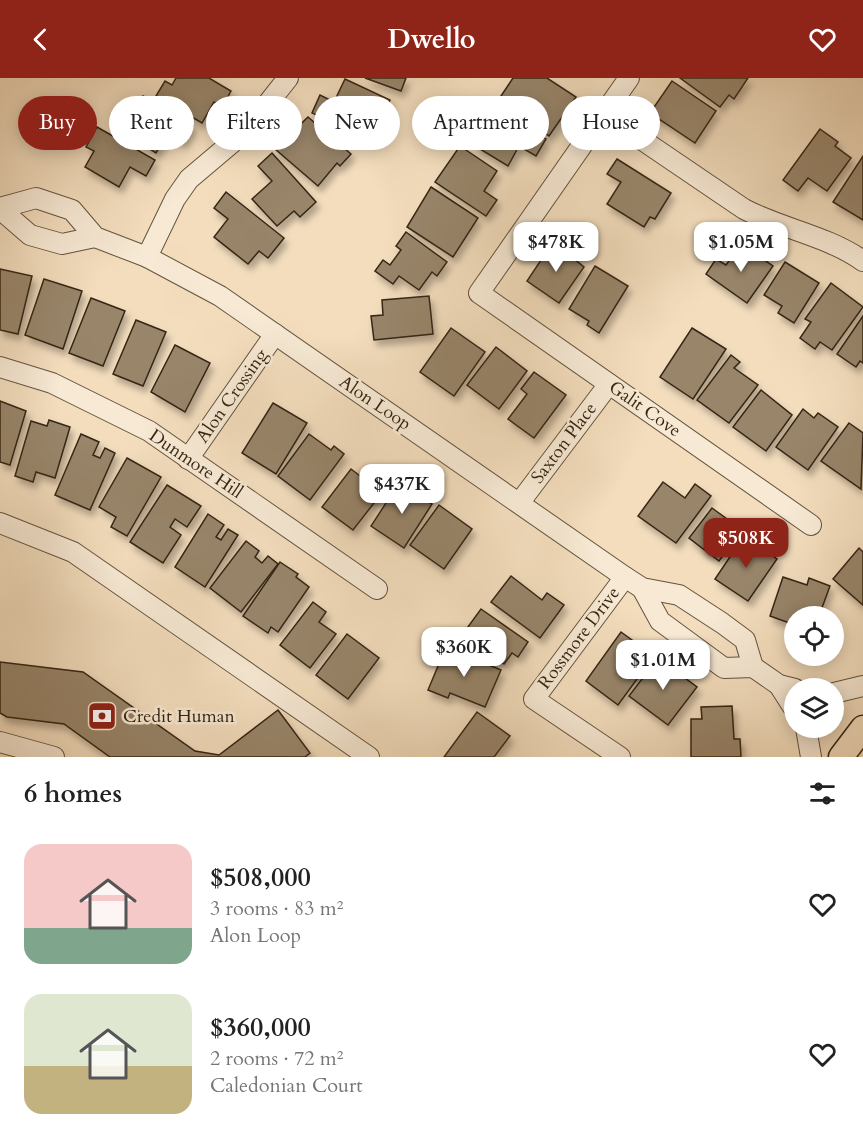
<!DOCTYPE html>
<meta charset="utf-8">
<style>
body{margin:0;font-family:Cardo,serif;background:#f6f6f6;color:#222;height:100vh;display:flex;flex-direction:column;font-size:22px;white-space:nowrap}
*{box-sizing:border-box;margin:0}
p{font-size:20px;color:#767676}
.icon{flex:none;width:33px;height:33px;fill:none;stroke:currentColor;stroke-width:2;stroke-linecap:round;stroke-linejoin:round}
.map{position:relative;height:679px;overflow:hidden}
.panel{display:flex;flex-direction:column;background:#fff;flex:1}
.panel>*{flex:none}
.banner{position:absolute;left:18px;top:18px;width:828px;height:54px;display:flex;gap:12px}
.buttons{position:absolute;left:784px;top:528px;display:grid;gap:12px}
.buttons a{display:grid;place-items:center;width:60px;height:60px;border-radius:50%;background:#fff;box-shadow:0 3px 15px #0003;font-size:30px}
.price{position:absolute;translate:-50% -51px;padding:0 14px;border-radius:12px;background:#fff;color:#222;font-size:20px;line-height:39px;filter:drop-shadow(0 2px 3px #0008)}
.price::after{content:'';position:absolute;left:50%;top:36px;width:18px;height:14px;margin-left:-9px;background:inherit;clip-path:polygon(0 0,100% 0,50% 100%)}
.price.on{background:#8f2418;color:#fff}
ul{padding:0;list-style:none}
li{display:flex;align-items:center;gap:18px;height:150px;padding:0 24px}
li span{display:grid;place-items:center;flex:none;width:168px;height:120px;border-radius:18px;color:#555}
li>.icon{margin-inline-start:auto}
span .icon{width:72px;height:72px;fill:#fffc;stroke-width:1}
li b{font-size:26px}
h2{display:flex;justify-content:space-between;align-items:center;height:72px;padding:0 24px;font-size:26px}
.tag{padding:0 21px;border-radius:27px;background:#fff;box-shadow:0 3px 15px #0003;font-size:21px;line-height:54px}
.tag.on{background:#8f2418;color:#fff}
header{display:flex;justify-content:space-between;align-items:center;height:78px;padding:0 24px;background:#8f2418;color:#fff;font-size:27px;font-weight:800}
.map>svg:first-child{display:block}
</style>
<header><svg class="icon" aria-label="back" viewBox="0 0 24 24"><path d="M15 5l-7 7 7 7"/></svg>Dwello<svg class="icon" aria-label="heart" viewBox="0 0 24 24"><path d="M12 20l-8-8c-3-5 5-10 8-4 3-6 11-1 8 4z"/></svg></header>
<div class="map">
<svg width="863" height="679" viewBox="0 0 863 679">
<defs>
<filter id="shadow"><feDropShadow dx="3.5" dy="6" stdDeviation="3" flood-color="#0004"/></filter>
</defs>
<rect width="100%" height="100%" fill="#f3ddbd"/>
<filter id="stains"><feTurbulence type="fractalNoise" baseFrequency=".00333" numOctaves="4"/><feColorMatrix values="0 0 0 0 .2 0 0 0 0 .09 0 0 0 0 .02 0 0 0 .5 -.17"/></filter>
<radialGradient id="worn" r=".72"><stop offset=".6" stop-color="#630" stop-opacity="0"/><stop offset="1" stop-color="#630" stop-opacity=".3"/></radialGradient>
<g fill="#98856b" stroke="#352513" stroke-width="1.5" filter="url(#shadow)">
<polygon points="176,0 209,0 231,13 222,29 214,24 202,45 156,18 165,3 172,7"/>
<polygon points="365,0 406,0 401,13"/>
<polygon points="513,0 547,0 576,19 549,58 497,24"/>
<polygon points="680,0 748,0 734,21 729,17 720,29"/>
<polygon points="345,1 390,22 371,62 312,35 320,17 334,24"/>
<polygon points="672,3 716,33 695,65 650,35"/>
<polygon points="143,18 193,48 183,64 168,55 156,75 121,53"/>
<polygon points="496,32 546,61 536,78 519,68 508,88 475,68"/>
<polygon points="308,39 351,76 340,88 337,85 318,108 275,71"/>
<polygon points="97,49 155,82 146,98 130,89 119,109 85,89 94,73 86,69"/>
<polygon points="820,51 838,64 835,68 851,80 827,113 808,100 798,113 783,102"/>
<polygon points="460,68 497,93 484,113 497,122 486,138 435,104"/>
<polygon points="272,75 316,124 300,139 294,133 277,148 252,121 272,103 258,88"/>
<polygon points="863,78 863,142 833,124"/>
<polygon points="617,81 671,115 655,141 650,139 644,149 607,126 621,104 607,96"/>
<polygon points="431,109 478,140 453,179 407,149"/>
<polygon points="226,114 284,160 268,180 259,173 248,186 214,159 228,141 214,130"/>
<polygon points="406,154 447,184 437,198 432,194 419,212 399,198 393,206 375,193 383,182 390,187 401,172 396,168"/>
<polygon points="553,164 584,189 559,225 527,203"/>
<polygon points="741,166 773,188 747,225 706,196 716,181 726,187"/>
<polygon points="785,184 819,205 794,245 778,235 782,228 764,217"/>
<polygon points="595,188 628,208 599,255 587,247 589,243 569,231"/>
<polygon points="0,191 32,198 18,256 0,252"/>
<polygon points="44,201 82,213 63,271 25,257"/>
<polygon points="831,205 863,229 832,272 820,264 815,271 800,260 811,244 805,241"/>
<polygon points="429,218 433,256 374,262 371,238 383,237 382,222"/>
<polygon points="91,220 125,233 103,288 69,275"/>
<polygon points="863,238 863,285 860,283 856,289 837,276"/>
<polygon points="136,242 166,254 143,308 113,296"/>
<polygon points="451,250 485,274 454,318 420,294"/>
<polygon points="692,250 726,271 693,321 660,299"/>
<polygon points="175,267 210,285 185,334 151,314"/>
<polygon points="496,269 527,293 499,331 467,307"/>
<polygon points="731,277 740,284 734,290 758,307 729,345 697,322"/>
<polygon points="534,294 566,317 534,360 508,341 527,316 521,311"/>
<polygon points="761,312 792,337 766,373 733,349"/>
<polygon points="0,323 26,333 10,387 0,384"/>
<polygon points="273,325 307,345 276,396 242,375"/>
<polygon points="803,331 814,340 818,335 838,349 808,392 776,369"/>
<polygon points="49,342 70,349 55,400 36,394 33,404 15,398 31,343 47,348"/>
<polygon points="849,345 863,355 861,411 821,383"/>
<polygon points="81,356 99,364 93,377 100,380 105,370 115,375 90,432 55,417"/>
<polygon points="309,356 331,372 334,368 344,376 310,422 278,398"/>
<polygon points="127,380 161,399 127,458 111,449 116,439 99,429"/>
<polygon points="351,391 372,407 378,399 388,407 353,452 322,429"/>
<polygon points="663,404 685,420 695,406 711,418 676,465 638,438"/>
<polygon points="399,405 432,426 404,470 371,448"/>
<polygon points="167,407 201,428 187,449 175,441 170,449 181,457 163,485 130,464"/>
<polygon points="439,427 472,451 444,491 410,467"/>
<polygon points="712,430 742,452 719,483 689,460"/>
<polygon points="208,436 224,447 216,459 221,462 228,451 238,457 205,509 175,489"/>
<polygon points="744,458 777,481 748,523 715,501"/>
<polygon points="246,463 259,473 255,479 262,485 268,478 278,486 241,534 210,510"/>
<polygon points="859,470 863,474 863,527 833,501"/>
<polygon points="280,484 298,496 296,499 309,509 278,554 271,549 268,555 243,538"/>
<polygon points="511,498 542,522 547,515 564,527 540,560 491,524"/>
<polygon points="783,499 807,507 809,500 830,508 819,538 795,538 795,547 770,538"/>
<polygon points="313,524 326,534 319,544 336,556 310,590 280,567"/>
<polygon points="481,531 528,564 518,579 512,575 504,586 462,557"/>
<polygon points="621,554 654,578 618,627 586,603"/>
<polygon points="347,556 379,580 348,621 316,597"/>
<polygon points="446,569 501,592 485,629 450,615 448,620 428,612"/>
<polygon points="658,580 697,609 668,647 629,618"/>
<polygon points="0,584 83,594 195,673 219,677 278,632 310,675 305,679 110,679 64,646 7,639 0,635"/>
<polygon points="732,628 734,661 740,661 741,679 691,679 691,641 702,641 701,629"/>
<polygon points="477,634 510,658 494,679 444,679"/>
</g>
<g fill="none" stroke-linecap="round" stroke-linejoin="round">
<g stroke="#64533e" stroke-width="22">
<g id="minor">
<polyline points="629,0 479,215 811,447"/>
<path d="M 604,36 L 744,131 C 782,151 828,158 863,183"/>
<polyline points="0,130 36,120 72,132 95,159 147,179 220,218 625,499 642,510 679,517 722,545 745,562 753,589"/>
<polyline points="0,131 30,157 62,166 95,159"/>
<polyline points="147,179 175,121 189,101 247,52 288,0"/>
<polyline points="0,289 52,305 149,353 377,511"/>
<polyline points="188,381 275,256"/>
<polyline points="520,424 609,306"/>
<polyline points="0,445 73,474 369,679"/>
<polyline points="642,510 660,543 724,590 753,589 779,607 795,611"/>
<polyline points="779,607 795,632"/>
<polyline points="834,615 863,608"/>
<polyline points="806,650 811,679"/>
<polyline points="0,664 54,679"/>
<polyline points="620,679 534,621 625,499"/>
</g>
</g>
<g stroke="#352513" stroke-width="27">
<polyline id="major" points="841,679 863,650"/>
</g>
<use href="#minor" stroke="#f7e9d4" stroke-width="20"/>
<use href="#major" stroke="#f3ddbd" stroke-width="24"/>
</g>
<defs>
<g id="bank-square" transform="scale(1.5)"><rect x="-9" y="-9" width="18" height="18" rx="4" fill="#8f2418" stroke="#f7e9d4"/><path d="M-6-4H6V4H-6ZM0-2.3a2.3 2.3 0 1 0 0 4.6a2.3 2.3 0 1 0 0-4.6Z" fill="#fff"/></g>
</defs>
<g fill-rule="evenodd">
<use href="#bank-square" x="102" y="638"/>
</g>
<g text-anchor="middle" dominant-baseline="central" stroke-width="5" stroke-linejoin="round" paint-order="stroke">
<g font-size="18" fill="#352513" stroke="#f7e9d4">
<text transform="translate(232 318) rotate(-55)">Alon Crossing</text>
<text transform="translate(375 325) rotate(34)">Alon Loop</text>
<text transform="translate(645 331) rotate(35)">Galit Cove</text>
<text transform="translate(564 365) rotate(-53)">Saxton Place</text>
<text transform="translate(196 386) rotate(34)">Dunmore Hill</text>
<text transform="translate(579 560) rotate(-53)">Rossmore Drive</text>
</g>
<g font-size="18" fill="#352513" stroke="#f7e9d4" text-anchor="start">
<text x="123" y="638">Credit Human</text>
</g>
</g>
<rect width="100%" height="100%" filter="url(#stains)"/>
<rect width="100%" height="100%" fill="url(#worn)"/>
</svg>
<div class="buttons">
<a><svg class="icon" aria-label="locate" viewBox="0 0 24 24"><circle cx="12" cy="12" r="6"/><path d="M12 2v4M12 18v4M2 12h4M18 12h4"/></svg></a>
<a><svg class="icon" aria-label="layers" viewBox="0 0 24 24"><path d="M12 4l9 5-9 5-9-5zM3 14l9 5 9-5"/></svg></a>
</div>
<b class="price" style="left:556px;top:195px">$478K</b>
<b class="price" style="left:741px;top:195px">$1.05M</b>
<b class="price" style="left:402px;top:437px">$437K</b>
<b class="price on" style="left:746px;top:491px">$508K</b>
<b class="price" style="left:464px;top:600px">$360K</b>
<b class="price" style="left:663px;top:613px">$1.01M</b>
<div class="banner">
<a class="tag on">Buy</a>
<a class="tag">Rent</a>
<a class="tag">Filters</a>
<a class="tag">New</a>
<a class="tag">Apartment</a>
<a class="tag">House</a>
</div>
</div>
<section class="panel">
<h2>6 homes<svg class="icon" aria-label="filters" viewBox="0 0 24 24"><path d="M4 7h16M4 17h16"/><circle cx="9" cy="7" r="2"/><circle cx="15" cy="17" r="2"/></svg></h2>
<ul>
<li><span style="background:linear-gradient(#f6c9c9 70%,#7fa58c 0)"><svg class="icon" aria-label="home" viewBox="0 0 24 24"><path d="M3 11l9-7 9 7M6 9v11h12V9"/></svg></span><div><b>$508,000</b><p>3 rooms · 83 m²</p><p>Alon Loop</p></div><svg class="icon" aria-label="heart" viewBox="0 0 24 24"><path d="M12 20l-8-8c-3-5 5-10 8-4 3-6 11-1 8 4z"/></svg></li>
<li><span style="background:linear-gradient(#dfe7d0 60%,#c2b280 0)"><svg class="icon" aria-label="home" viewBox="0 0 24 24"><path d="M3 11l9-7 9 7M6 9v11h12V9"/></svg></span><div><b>$360,000</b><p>2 rooms · 72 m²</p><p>Caledonian Court</p></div><svg class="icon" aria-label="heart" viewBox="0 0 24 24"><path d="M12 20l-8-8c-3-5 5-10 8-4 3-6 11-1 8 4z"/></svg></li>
</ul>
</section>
